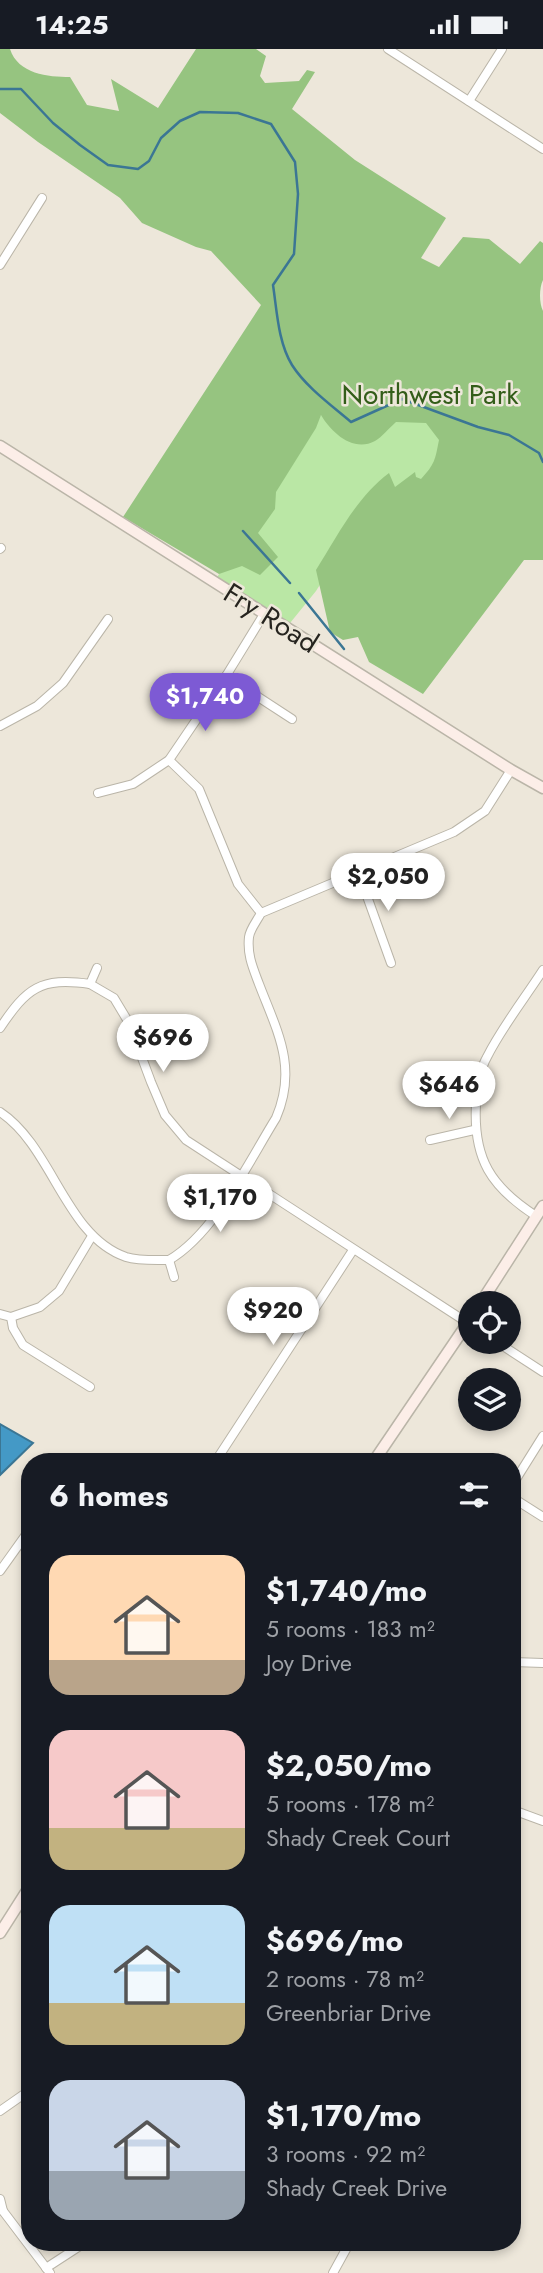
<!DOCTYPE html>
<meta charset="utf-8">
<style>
body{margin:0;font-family:Jost,sans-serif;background:#242831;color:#f1f3f6;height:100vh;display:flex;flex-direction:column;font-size:26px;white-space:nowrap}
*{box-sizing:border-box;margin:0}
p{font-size:23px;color:#9ea1a6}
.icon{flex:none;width:38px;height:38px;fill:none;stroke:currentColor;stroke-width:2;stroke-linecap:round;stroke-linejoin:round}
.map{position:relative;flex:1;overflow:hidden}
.details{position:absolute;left:21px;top:1404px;width:500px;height:798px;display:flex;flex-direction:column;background:#171b24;border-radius:28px;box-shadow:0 4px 10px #0003}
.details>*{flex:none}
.tools{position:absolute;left:458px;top:1242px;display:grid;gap:14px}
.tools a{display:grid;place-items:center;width:63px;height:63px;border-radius:50%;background:#171b24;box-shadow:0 4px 10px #0003;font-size:35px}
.price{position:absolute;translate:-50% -60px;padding:0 16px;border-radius:24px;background:#fff;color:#222;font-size:23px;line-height:46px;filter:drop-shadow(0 2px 4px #0008)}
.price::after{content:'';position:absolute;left:50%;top:42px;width:21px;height:16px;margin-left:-10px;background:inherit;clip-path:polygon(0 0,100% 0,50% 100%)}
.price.active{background:#7d5ad4;color:#fff}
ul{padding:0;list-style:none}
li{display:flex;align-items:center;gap:21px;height:175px;padding:0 28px}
li span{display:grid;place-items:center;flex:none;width:196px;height:140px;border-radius:21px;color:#555}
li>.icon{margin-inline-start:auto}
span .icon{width:84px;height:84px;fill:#fffc;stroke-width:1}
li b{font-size:30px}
h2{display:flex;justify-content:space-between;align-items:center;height:84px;padding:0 28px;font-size:30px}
.status{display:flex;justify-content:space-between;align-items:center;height:49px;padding:0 35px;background:#171b24;direction:ltr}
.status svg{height:19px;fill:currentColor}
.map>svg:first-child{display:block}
</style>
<div class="status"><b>14:25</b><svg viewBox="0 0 49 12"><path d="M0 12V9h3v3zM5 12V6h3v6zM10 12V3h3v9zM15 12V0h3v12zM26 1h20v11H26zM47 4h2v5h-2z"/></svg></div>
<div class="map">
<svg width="543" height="2224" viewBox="0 0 543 2224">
<rect width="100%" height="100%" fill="#ede7da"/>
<polygon fill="#bae7a5" points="409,228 543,464 353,483 316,542 286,579 214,533"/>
<path fill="#96c480" d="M 0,0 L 10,0 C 18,25 48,28 70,28 L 87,56 L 119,62 L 111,30 L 158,59 L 196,0 L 256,0 L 266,7 L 260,27 L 265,34 L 299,32 L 307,21 L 315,23 L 292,60 L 355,111 L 446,169 L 421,209 L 439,218 L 463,188 L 489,190 L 520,215 L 540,192 L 543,194 L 543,231 C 539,239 539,254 543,262 L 543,511 L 524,511 L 423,645 L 369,613 L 358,588 L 343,591 L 330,583 L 316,521 C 338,486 356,449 389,424 L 395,438 L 415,423 L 416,428 L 421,430 C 435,415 435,411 439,391 L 426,374 L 396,373 C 389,379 382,388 375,392 C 353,404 331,383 321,366 L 316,379 L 276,443 L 275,460 L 258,484 L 278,508 L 260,526 L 242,517 L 219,525 L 123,468 L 261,256 L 211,202 L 196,198 L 142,174 L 120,149 L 38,93 L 0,64 Z"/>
<polygon fill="#4499c6" stroke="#3b7694" stroke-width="2" points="0,1375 33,1394 0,1426"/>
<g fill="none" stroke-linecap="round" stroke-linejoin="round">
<g stroke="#3b7694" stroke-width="2.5">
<path d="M 0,40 L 21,40 L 53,74 L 80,96 L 108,116 L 138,120 L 149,112 L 161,89 L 180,72 L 200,63 L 238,64 L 271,75 L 295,113 L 298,145 L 294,205 L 273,236 C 277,262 278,293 292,316 C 306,338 331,356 351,373 L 402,350 L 478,378 L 509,386 L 539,404 L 543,413"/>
<polyline points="243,482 290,534"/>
<polyline points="299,544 344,600"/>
</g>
<g stroke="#bab5a8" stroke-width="10">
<g id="street">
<polyline points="388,0 543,100"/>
<polyline points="469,52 502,0"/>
<polyline points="0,216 42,149"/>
<polyline points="0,500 1,499"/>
<polyline points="226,627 292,670"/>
<polyline points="0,677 37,657 63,634 108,570"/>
<polyline points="169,711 199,740 238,835 261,864"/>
<polyline points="98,744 133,735 169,711 226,627 264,565"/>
<polyline points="359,825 391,914"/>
<polyline points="90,935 114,949 129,974 151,1033 165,1066 186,1091 471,1276"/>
<path d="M 0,979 C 27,939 40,928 90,935 L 97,919"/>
<path d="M 0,1063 C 53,1098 65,1187 126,1208 C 139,1212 155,1211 169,1211 L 174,1228"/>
<polyline points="430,1091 474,1081"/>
<path d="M 536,1167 C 491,1138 473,1110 476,1055 C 477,1040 479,1022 487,1008 C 502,978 525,949 543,921"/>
<path d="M 169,1211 C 215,1184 248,1114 276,1069 C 298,1018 277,982 259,935 C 253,919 247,906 249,888 C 250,880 257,872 261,864 L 454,783 L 485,762 L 511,721"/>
<polyline points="0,1265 11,1268"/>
<polyline points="11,1268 40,1258 59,1242 92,1187"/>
<polyline points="11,1268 13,1279 23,1296 90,1338"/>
<polyline points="497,1293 543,1323"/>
<polyline points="217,1410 353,1201"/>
<polyline points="513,1435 543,1387"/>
<polyline points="513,1449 543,1468"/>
<polyline points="0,1522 30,1480"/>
<polyline points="513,1613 543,1614"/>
<polyline points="513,1761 543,1772"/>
<polyline points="0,2062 30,2041"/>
<polyline points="0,2150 3,2162 0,2160"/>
<polyline points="3,2162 50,2224"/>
<polyline points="46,2219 86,2193"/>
<polyline points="333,2224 350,2193"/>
</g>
</g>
<g stroke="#bab5a8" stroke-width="13">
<g id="secondary">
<polyline points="0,397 511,721 543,739"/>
<polyline points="480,1255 543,1157"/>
<polyline points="374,1412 471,1269"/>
<polyline points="0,1884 30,1837"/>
</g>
</g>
<use href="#street" stroke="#fff" stroke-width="8"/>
<use href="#secondary" stroke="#fceee8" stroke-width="10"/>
</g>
<g text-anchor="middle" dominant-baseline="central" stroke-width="5" stroke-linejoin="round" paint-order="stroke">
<g font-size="28" fill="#335d19" stroke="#ede7da">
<text x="430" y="345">Northwest Park</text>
</g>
<g font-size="28" fill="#26241f" stroke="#ede7da">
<text transform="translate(271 569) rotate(32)">Fry Road</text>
</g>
</g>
</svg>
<div class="tools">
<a><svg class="icon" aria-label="locate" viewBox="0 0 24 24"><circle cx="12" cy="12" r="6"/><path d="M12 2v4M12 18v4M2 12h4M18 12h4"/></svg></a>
<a><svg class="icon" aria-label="layers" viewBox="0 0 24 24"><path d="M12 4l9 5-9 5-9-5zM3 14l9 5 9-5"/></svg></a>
</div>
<b class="price active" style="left:205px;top:684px">$1,740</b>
<b class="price" style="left:388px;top:864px">$2,050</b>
<b class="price" style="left:163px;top:1025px">$696</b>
<b class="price" style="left:449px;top:1072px">$646</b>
<b class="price" style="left:220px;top:1185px">$1,170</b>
<b class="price" style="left:273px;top:1298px">$920</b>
<section class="details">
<h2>6 homes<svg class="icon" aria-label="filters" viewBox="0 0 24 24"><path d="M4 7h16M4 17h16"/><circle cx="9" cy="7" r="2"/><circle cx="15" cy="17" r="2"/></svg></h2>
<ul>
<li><span style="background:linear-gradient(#ffd9b3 75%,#b9a48a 0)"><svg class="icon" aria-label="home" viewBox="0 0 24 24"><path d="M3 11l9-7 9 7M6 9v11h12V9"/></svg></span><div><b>$1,740/mo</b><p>5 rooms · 183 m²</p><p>Joy Drive</p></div></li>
<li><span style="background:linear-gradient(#f6c9c9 70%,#c2b280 0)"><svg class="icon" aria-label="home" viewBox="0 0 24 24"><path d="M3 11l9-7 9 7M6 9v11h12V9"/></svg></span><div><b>$2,050/mo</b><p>5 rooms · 178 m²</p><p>Shady Creek Court</p></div></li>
<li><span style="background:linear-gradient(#bfe0f5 70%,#c2b280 0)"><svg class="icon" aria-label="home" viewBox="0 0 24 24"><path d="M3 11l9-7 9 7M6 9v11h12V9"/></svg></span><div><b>$696/mo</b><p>2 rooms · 78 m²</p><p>Greenbriar Drive</p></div></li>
<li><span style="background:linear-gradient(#c9d6e8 65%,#9aa5b1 0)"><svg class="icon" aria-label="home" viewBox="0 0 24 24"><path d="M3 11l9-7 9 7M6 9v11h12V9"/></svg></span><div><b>$1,170/mo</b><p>3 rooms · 92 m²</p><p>Shady Creek Drive</p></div></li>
</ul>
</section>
</div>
